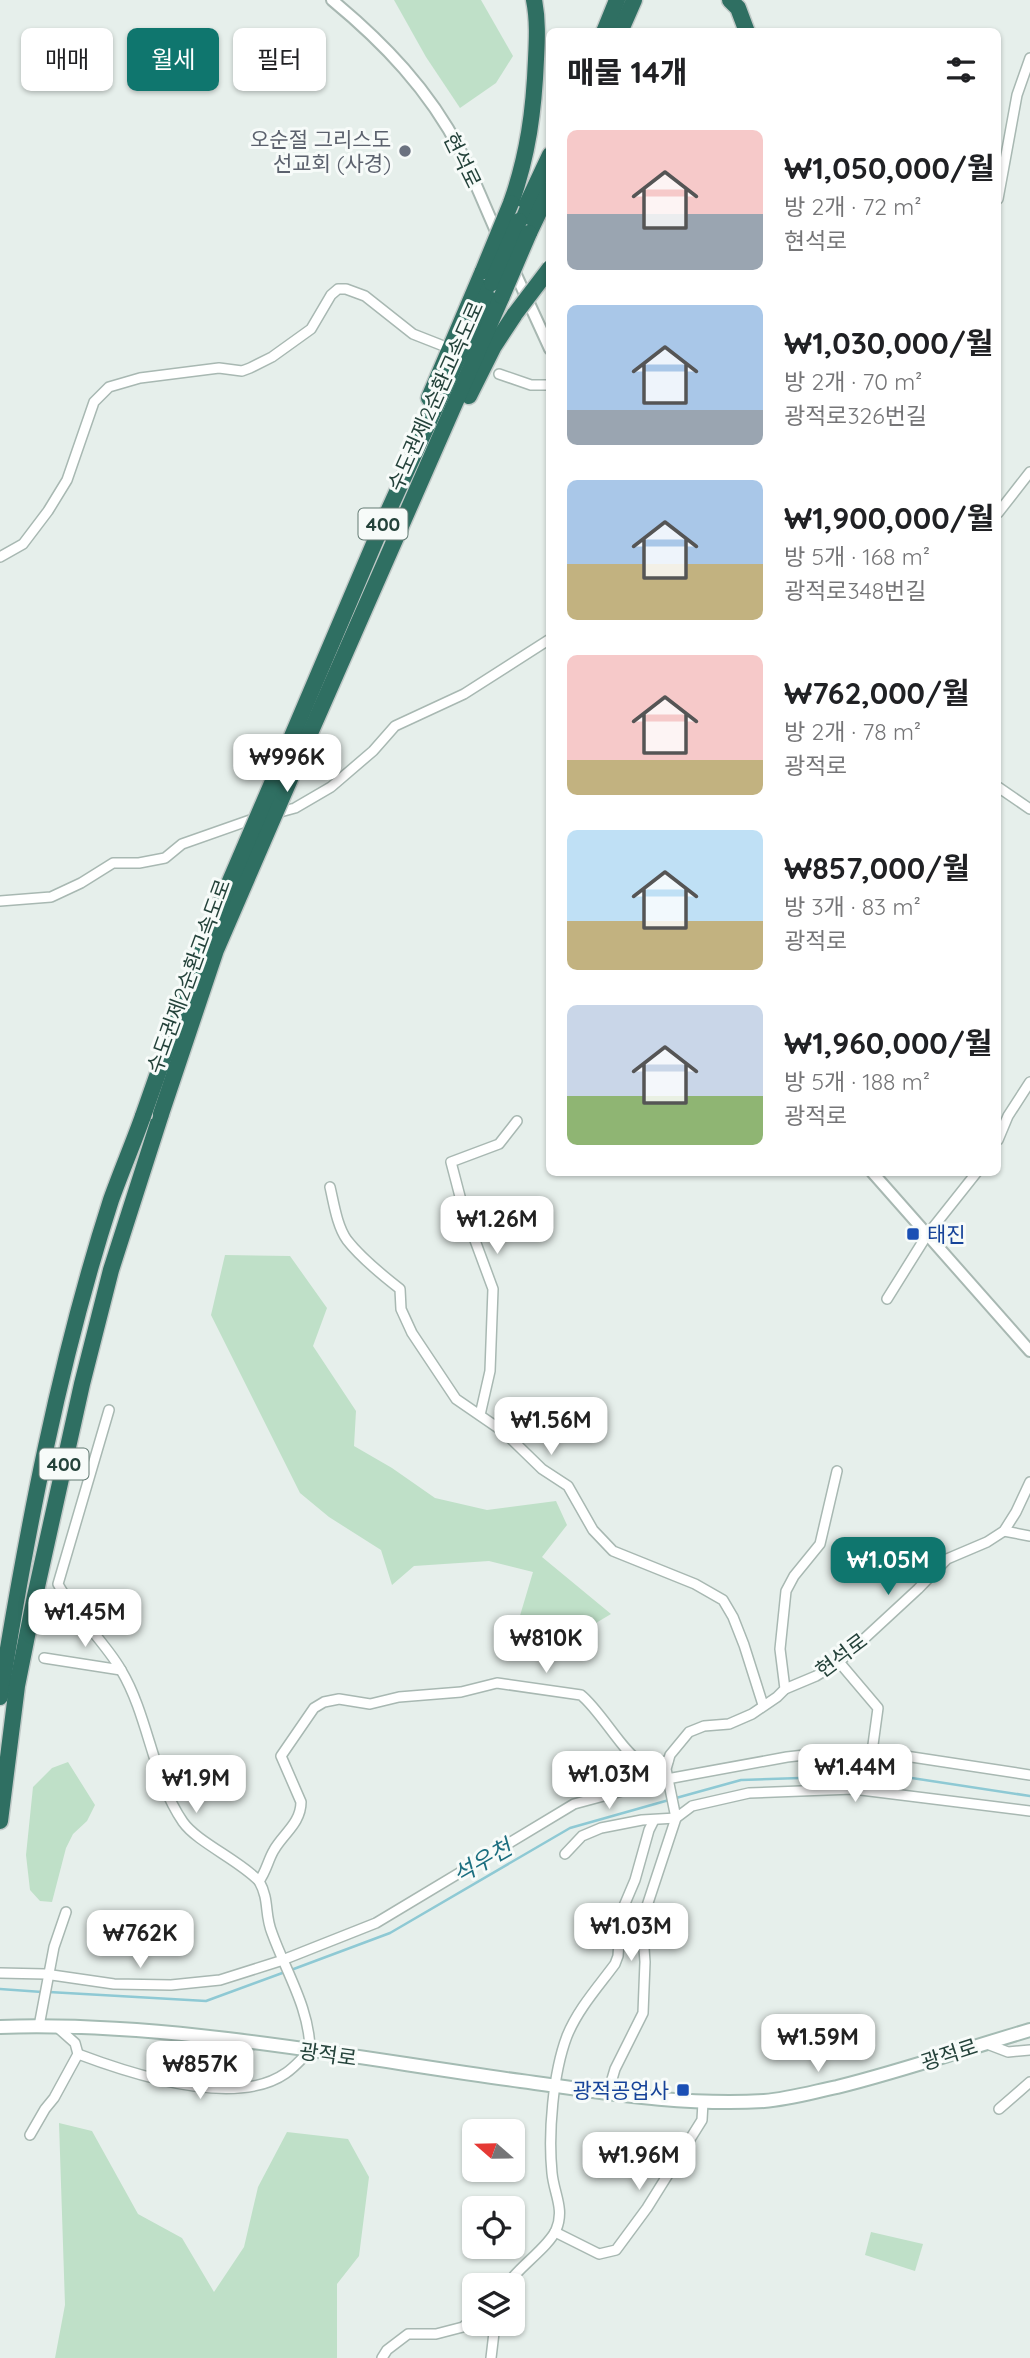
<!DOCTYPE html>
<html lang="ko">
<meta charset="utf-8">
<style>
body{margin:0;font-family:Quicksand,"Noto Sans KR",sans-serif;background:#f6f6f6;color:#202124;height:100vh;display:flex;flex-direction:column;font-size:26px;white-space:nowrap}
*{box-sizing:border-box;margin:0}
p{font-size:23px;color:#757577}
.icon{flex:none;width:38px;height:38px;fill:none;stroke:currentColor;stroke-width:2;stroke-linecap:round;stroke-linejoin:round}
.map{position:relative;flex:1;overflow:hidden}
.sheet{position:absolute;left:546px;top:28px;width:455px;height:1148px;display:flex;flex-direction:column;background:#fff;border-radius:10px;box-shadow:0 2px 5px #0004}
.sheet>*{flex:none}
.guide{position:absolute;left:21px;top:28px;width:420px;height:63px;display:flex;gap:14px}
.needle{width:46px;rotate:290deg}
.fabs{position:absolute;left:462px;top:2119px;display:grid;gap:14px}
.fabs a{display:grid;place-items:center;width:63px;height:63px;border-radius:10px;background:#fff;box-shadow:0 2px 5px #0004;font-size:35px}
.price{position:absolute;translate:-50% -60px;padding:0 16px;border-radius:14px;background:#fff;color:#222;font-size:23px;line-height:46px;filter:drop-shadow(0 2px 4px #0008)}
.price::after{content:'';position:absolute;left:50%;top:42px;width:21px;height:16px;margin-left:-10px;background:inherit;clip-path:polygon(0 0,100% 0,50% 100%)}
.price.selected{background:#0f766e;color:#fff}
ul{padding:0;list-style:none}
li{display:flex;align-items:center;gap:21px;height:175px;padding:0 21px}
li span{display:grid;place-items:center;flex:none;width:196px;height:140px;border-radius:10px;color:#555}
li>.icon{margin-inline-start:auto}
span .icon{width:84px;height:84px;fill:#fffc;stroke-width:1}
li b{font-size:30px}
h2{display:flex;justify-content:space-between;align-items:center;height:84px;padding:0 21px;font-size:30px}
.pill{padding:0 24px;border-radius:10px;background:#fff;box-shadow:0 2px 5px #0004;font-size:24px;line-height:63px}
.pill.selected{background:#0f766e;color:#fff}
.map>svg:first-child{display:block}
</style>
<div class="map">
<svg width="1030" height="2358" viewBox="0 0 1030 2358">
<rect width="100%" height="100%" fill="#e6efeb"/>
<g fill="#bfe0c8">
<polygon points="394,0 481,0 513,56 496,83 460,108 426,57"/>
<polygon points="225,1255 290,1256 327,1308 313,1346 356,1411 354,1446 392,1468 435,1498 487,1510 556,1501 567,1525 542,1557 611,1614 591,1626 547,1630 519,1619 533,1572 489,1561 414,1566 392,1585 381,1550 329,1517 300,1493 211,1315"/>
<polygon points="68,1762 95,1805 87,1821 73,1834 66,1848 52,1902 40,1901 30,1890 26,1855 33,1787 52,1768"/>
<polygon points="59,2123 92,2131 138,2214 182,2238 214,2292 244,2247 258,2187 287,2132 348,2139 369,2177 359,2256 337,2284 337,2358 55,2358 65,2305"/>
<polygon points="871,2232 923,2244 915,2271 865,2255"/>
</g>
<g fill="none" stroke-linecap="round" stroke-linejoin="round">
<g stroke="#8ec9d4" stroke-width="2.5">
<polyline points="676,1798 741,1780 892,1775 1030,1796"/>
<polyline points="291,1970 390,1933 570,1828 669,1800"/>
<polyline points="0,1989 42,1992"/>
<polyline points="49,1992 206,2001 285,1972"/>
</g>
<g stroke="#a8b8b2" stroke-width="12">
<g id="minor">
<polyline points="998,199 1017,95 1030,58"/>
<polyline points="499,374 531,385 550,385"/>
<polyline points="998,513 1030,472"/>
<polyline points="0,557 23,544 48,511 67,480 94,402 109,387 140,378 219,368 242,371 250,368 272,357 311,329 331,295 338,289 346,289 365,296 413,334 441,345"/>
<polyline points="998,787 1030,809"/>
<polyline points="273,814 295,808 331,787 373,751 395,726 464,694 550,639"/>
<polyline points="0,901 51,897 81,883 113,863 139,863 165,858 182,844 256,818"/>
<polyline points="998,1140 1008,1116 1030,1082"/>
<path d="M 330,1187 C 334,1204 337,1226 347,1240 C 361,1258 382,1275 400,1289 L 401,1309 L 412,1333 L 456,1399 L 504,1432 L 542,1469 L 568,1486 L 593,1530 L 613,1551 L 695,1584 L 723,1600 L 733,1617 L 744,1645 L 763,1705"/>
<polyline points="887,1299 927,1235 977,1172"/>
<path d="M 109,1410 L 58,1584 C 75,1616 103,1639 121,1670 C 149,1717 152,1777 183,1822 C 197,1842 239,1860 259,1881"/>
<polyline points="480,1415 490,1371 493,1289 463,1208 451,1162 499,1144 517,1121"/>
<polyline points="1004,1531 1030,1536"/>
<polyline points="44,1658 121,1670"/>
<polyline points="839,1662 878,1708 872,1752"/>
<polyline points="785,1689 816,1676 839,1662 918,1589 947,1559 987,1542 1004,1531 1016,1512 1030,1482"/>
<polyline points="565,1854 582,1836 601,1828 642,1820 676,1818 692,1806 749,1793 853,1789 1030,1811"/>
<polyline points="0,1973 45,1974 114,1984 171,1985 220,1980 280,1961 376,1923 574,1804 667,1779 787,1757 831,1752 879,1752 1030,1775"/>
<polyline points="39,2026 54,1947 66,1912"/>
<polyline points="987,2044 1008,2052 1030,2050"/>
<path d="M 78,2054 C 131,2074 235,2109 286,2073 C 295,2067 302,2058 310,2051 C 310,2009 286,1972 272,1933 C 264,1913 270,1901 259,1881 C 266,1872 268,1860 274,1850 C 283,1834 301,1823 301,1802 L 281,1756 L 314,1708 L 324,1702 L 339,1699 L 370,1704 L 399,1697 L 461,1692 L 497,1683 L 581,1695 C 600,1710 625,1755 640,1761 C 649,1764 659,1762 668,1761"/>
<polyline points="608,2093 615,2069 643,2013 645,1962 642,1921 676,1818 666,1769 670,1755 689,1732 704,1726 729,1724 752,1714 777,1697 785,1689 780,1649 786,1591 794,1576 820,1544 837,1471"/>
<polyline points="999,2109 1030,2082"/>
<polyline points="30,2135 45,2109 54,2098 78,2054 75,2043 57,2027"/>
<polyline points="555,2232 599,2254 616,2250 647,2208 702,2120 703,2102"/>
<path d="M 506,2286 C 518,2267 548,2248 556,2230 C 565,2209 554,2194 552,2173 C 548,2133 553,2073 567,2036 C 578,2009 598,1987 615,1964 L 618,1956 L 621,1913 L 635,1880 L 649,1830 L 654,1820"/>
<polyline points="382,2358 387,2350 408,2334 436,2334 463,2327 474,2318"/>
<polyline points="491,2358 495,2324"/>
</g>
</g>
<g stroke="#a8b8b2" stroke-width="14">
<g id="tertiary">
<path d="M 332,0 C 384,43 429,90 460,150 C 474,179 486,209 499,238"/>
<polyline points="512,266 550,349"/>
<polyline points="872,1172 1030,1351"/>
</g>
</g>
<g stroke="#a4bbb3" stroke-width="16">
<path id="secondary" d="M 0,2027 C 170,2021 353,2058 521,2081 C 602,2092 682,2106 764,2101 C 789,2099 813,2092 837,2087 C 902,2071 965,2049 1030,2030"/>
</g>
<g stroke="#c2cac8" stroke-width="19">
<g id="motorway">
<polyline points="730,0 738,8 747,32"/>
<polyline points="604,32 617,0"/>
<polyline points="620,32 634,0"/>
<path d="M 511,203 C 528,155 534,110 536,59 C 537,39 538,20 534,0"/>
<polyline points="519,221 550,155"/>
<polyline points="529,233 550,189"/>
<polyline points="469,396 494,346 515,314"/>
<polyline points="429,398 483,271"/>
<polyline points="279,767 382,525 492,283"/>
<polyline points="293,772 502,296"/>
<path d="M 0,1697 C 27,1530 59,1361 111,1200 C 121,1172 133,1144 143,1116"/>
<polyline points="0,1821 17,1686 35,1596 82,1384 111,1270 161,1114"/>
</g>
</g>
<use href="#minor" stroke="#fff" stroke-width="9"/>
<use href="#tertiary" stroke="#fff" stroke-width="10"/>
<use href="#secondary" stroke="#fff" stroke-width="12"/>
<use href="#motorway" stroke="#2f6f62" stroke-width="16"/>
<g stroke="#c2cac8" stroke-width="19" stroke-linecap="butt">
<g id="motorway-bridge">
<polyline points="483,271 511,203"/>
<polyline points="492,283 519,221"/>
<polyline points="502,296 529,233"/>
<polyline points="515,314 550,268"/>
<polyline points="161,1114 216,950 293,772"/>
<polyline points="143,1116 206,937 279,767"/>
</g>
</g>
<use href="#motorway-bridge" stroke="#2f6f62" stroke-width="16"/>
</g>
<circle fill="#6b7280" stroke="#f7fbf9" stroke-width="2.5" cx="405" cy="151" r="7"/>
<g fill="#1a4fb4" stroke="#f7fbf9" stroke-width="2.5">
<rect x="906" y="1227" width="14" height="14" rx="3.5"/>
<rect x="676" y="2083" width="14" height="14" rx="3.5"/>
</g>
<g text-anchor="middle" dominant-baseline="central" stroke-width="6" stroke-linejoin="round" paint-order="stroke">
<g fill="#f7fbf9" stroke="#637a73" stroke-width="2">
<rect x="358.5" y="508.5" width="49" height="31" rx="5"/>
<rect x="39.5" y="1448.5" width="49" height="31" rx="5"/>
</g>
<g font-size="19" font-weight="bold" fill="#24423a">
<text x="383" y="524">400</text>
<text x="64" y="1464">400</text>
</g>
<g font-size="21" fill="#5b616d" stroke="#f7fbf9" text-anchor="end">
<text x="391" y="139">오순절 그리스도<tspan x="391" dy="24">선교회 (사경)</tspan></text>
</g>
<g font-size="21" fill="#24423a" stroke="#f7fbf9">
<text transform="translate(463 160) rotate(64)">현석로</text>
<text transform="translate(435 396) rotate(-66)">수도권제2순환고속도로</text>
<text transform="translate(188 976) rotate(-70)">수도권제2순환고속도로</text>
<text transform="translate(841 1655) rotate(-37)">현석로</text>
<text transform="translate(328 2054) rotate(8)">광적로</text>
<text transform="translate(949 2054) rotate(-18)">광적로</text>
</g>
<g font-size="21" fill="#164399" stroke="#f7fbf9" text-anchor="start">
<text x="927" y="1234">태진</text>
<text x="669" y="2090" text-anchor="end">광적공업사</text>
</g>
<g font-size="23" font-style="italic" fill="#1c6f80" stroke="#f7fbf9">
<text transform="translate(482 1861) rotate(-30)">석우천</text>
</g>
</g>
</svg>
<div class="fabs">
<a><svg class="needle" viewBox="-14 -14 28 28"><path d="M0-13l5 13h-10z" fill="#e53935"/><path d="M0 13l5-13h-10z" fill="#757577"/></svg></a>
<a><svg class="icon" aria-label="locate" viewBox="0 0 24 24"><circle cx="12" cy="12" r="6"/><path d="M12 2v4M12 18v4M2 12h4M18 12h4"/></svg></a>
<a><svg class="icon" aria-label="layers" viewBox="0 0 24 24"><path d="M12 4l9 5-9 5-9-5zM3 14l9 5 9-5"/></svg></a>
</div>
<b class="price" style="left:287px;top:794px">₩996K</b>
<b class="price" style="left:497px;top:1256px">₩1.26M</b>
<b class="price" style="left:551px;top:1457px">₩1.56M</b>
<b class="price selected" style="left:888px;top:1597px">₩1.05M</b>
<b class="price" style="left:85px;top:1649px">₩1.45M</b>
<b class="price" style="left:546px;top:1675px">₩810K</b>
<b class="price" style="left:855px;top:1804px">₩1.44M</b>
<b class="price" style="left:609px;top:1811px">₩1.03M</b>
<b class="price" style="left:196px;top:1815px">₩1.9M</b>
<b class="price" style="left:631px;top:1963px">₩1.03M</b>
<b class="price" style="left:140px;top:1970px">₩762K</b>
<b class="price" style="left:818px;top:2074px">₩1.59M</b>
<b class="price" style="left:200px;top:2101px">₩857K</b>
<b class="price" style="left:639px;top:2192px">₩1.96M</b>
<div class="guide">
<a class="pill">매매</a>
<a class="pill selected">월세</a>
<a class="pill">필터</a>
</div>
<section class="sheet">
<h2>매물 14개<svg class="icon" aria-label="filters" viewBox="0 0 24 24"><path d="M4 7h16M4 17h16"/><circle cx="9" cy="7" r="2"/><circle cx="15" cy="17" r="2"/></svg></h2>
<ul>
<li><span style="background:linear-gradient(#f6c9c9 60%,#9aa5b1 0)"><svg class="icon" aria-label="home" viewBox="0 0 24 24"><path d="M3 11l9-7 9 7M6 9v11h12V9"/></svg></span><div><b>₩1,050,000/월</b><p>방 2개 · 72 m²</p><p>현석로</p></div></li>
<li><span style="background:linear-gradient(#a9c7e8 75%,#9aa5b1 0)"><svg class="icon" aria-label="home" viewBox="0 0 24 24"><path d="M3 11l9-7 9 7M6 9v11h12V9"/></svg></span><div><b>₩1,030,000/월</b><p>방 2개 · 70 m²</p><p>광적로326번길</p></div></li>
<li><span style="background:linear-gradient(#a9c7e8 60%,#c2b280 0)"><svg class="icon" aria-label="home" viewBox="0 0 24 24"><path d="M3 11l9-7 9 7M6 9v11h12V9"/></svg></span><div><b>₩1,900,000/월</b><p>방 5개 · 168 m²</p><p>광적로348번길</p></div></li>
<li><span style="background:linear-gradient(#f6c9c9 75%,#c2b280 0)"><svg class="icon" aria-label="home" viewBox="0 0 24 24"><path d="M3 11l9-7 9 7M6 9v11h12V9"/></svg></span><div><b>₩762,000/월</b><p>방 2개 · 78 m²</p><p>광적로</p></div></li>
<li><span style="background:linear-gradient(#bfe0f5 65%,#c2b280 0)"><svg class="icon" aria-label="home" viewBox="0 0 24 24"><path d="M3 11l9-7 9 7M6 9v11h12V9"/></svg></span><div><b>₩857,000/월</b><p>방 3개 · 83 m²</p><p>광적로</p></div></li>
<li><span style="background:linear-gradient(#c9d6e8 65%,#8fb573 0)"><svg class="icon" aria-label="home" viewBox="0 0 24 24"><path d="M3 11l9-7 9 7M6 9v11h12V9"/></svg></span><div><b>₩1,960,000/월</b><p>방 5개 · 188 m²</p><p>광적로</p></div></li>
</ul>
</section>
</div>
